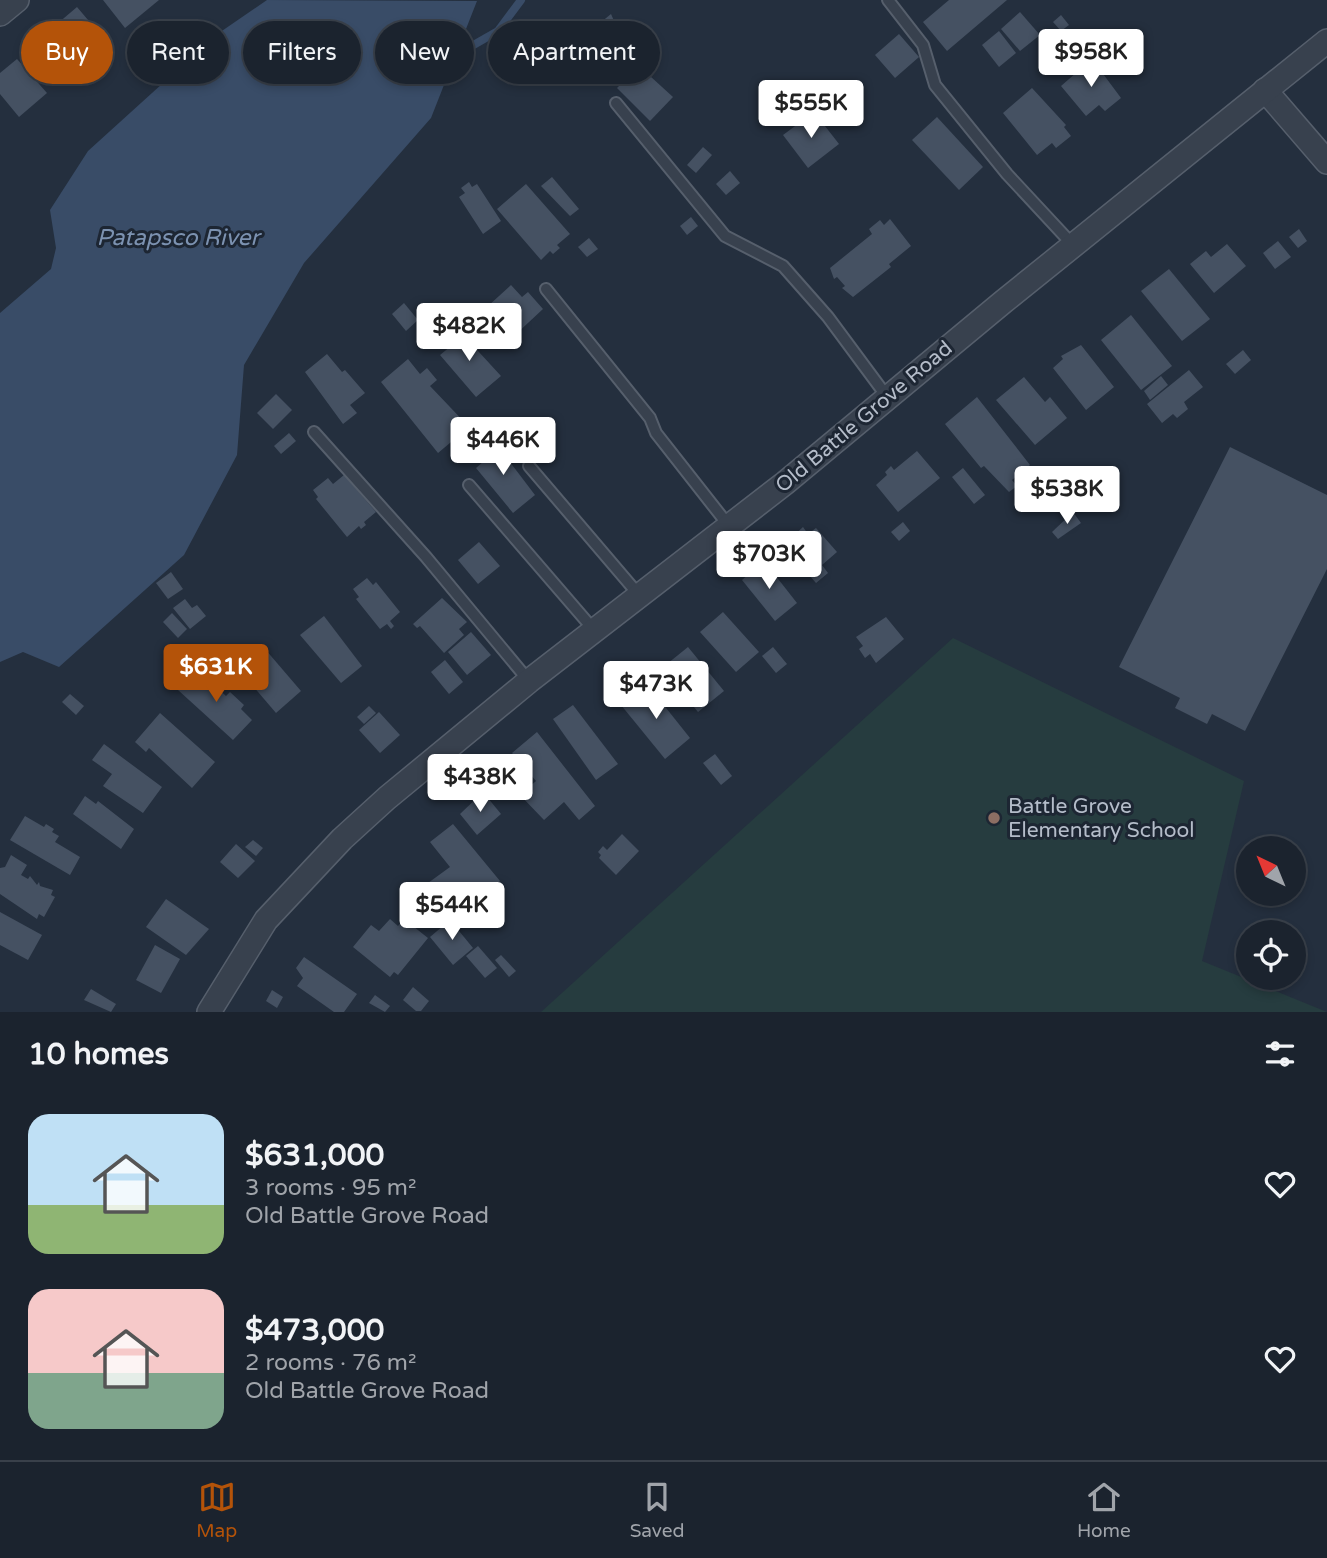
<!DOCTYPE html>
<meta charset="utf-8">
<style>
body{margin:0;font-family:"Varela Round",sans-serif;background:#282f3a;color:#f1f3f6;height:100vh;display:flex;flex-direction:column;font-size:26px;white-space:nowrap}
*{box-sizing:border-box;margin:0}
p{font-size:23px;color:#a0a4aa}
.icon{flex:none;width:38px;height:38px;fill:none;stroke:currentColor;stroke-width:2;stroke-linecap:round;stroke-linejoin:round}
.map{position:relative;height:1012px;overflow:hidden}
.panel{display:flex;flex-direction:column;background:#1b232e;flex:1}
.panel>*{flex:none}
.guide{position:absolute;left:21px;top:21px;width:700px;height:63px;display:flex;gap:14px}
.needle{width:46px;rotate:317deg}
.tools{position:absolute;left:1236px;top:836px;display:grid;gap:14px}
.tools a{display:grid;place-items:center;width:70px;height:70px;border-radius:50%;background:#1b232e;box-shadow:0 4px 10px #0003,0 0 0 2px #39404a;font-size:35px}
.price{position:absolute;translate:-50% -60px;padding:0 16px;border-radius:7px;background:#fff;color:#222;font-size:23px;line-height:46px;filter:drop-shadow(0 2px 4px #0008)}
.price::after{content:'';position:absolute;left:50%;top:42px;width:21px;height:16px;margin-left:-10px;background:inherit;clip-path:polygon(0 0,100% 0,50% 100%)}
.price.current{background:#b45309;color:#fff}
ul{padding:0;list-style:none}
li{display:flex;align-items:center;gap:21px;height:175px;padding:0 28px}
li span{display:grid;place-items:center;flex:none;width:196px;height:140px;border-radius:21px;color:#555}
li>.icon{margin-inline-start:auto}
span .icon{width:84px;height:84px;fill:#fffc;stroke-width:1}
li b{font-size:30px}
h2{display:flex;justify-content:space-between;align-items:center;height:84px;padding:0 28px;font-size:30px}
.tag{padding:0 24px;border-radius:32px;background:#1b232e;box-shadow:0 4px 10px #0003,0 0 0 2px #39404a;font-size:24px;line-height:63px}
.tag.current{background:#b45309;color:#fff}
.tabs{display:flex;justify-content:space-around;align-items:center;height:98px;border-top:2px solid #39404a;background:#1b232e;font-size:19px;color:#a0a4aa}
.tabs a{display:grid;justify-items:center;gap:4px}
.tabs .current{color:#b45309}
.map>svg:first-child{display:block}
</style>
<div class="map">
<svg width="1327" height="1012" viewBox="0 0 1327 1012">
<rect width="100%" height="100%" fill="#242f3e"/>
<polygon fill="#263c3f" points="953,638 1244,781 1202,961 1327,1012 541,1012"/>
<polygon fill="#394c67" points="267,0 477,1 431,118 304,263 244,365 237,455 184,555 59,667 23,652 0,662 0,313 51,269 56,248 50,210 88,151 216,35"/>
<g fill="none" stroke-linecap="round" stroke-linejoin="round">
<polyline stroke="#394c67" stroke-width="8" points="456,55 498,31 521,0"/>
</g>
<g fill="#455162">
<polygon points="103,0 159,0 125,28"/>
<polygon points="949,0 1007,0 947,51 923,22"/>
<polygon points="77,7 105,40 63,75 41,50 63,31 57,24"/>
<polygon points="1020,12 1040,35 1020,51 1001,29"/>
<polygon points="611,14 618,30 610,36 600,23"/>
<polygon points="1061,15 1069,25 1061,31 1053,22"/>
<polygon points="999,31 1016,53 999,67 982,45"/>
<polygon points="899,34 919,57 895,78 875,55"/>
<polygon points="634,54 640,60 628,71 623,65"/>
<polygon points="17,59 47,93 19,117 0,94 0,73"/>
<polygon points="1092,59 1121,98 1105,111 1099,105 1086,116 1061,86"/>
<polygon points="639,66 673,97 650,121 617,88"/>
<polygon points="1032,88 1066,125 1064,127 1071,136 1056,148 1052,143 1037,155 1003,113"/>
<polygon points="814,112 839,144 808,168 783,135"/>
<polygon points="937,117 983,167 959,190 912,140"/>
<polygon points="703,147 712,155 696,173 687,165"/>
<polygon points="730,171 740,183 726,195 716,184"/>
<polygon points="552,177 579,209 570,216 541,186"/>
<polygon points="469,182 472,187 477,184 501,221 483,234 459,197 465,193 461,188"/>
<polygon points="526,184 570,234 557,245 560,248 553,254 550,251 541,260 497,209"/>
<polygon points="691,217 698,226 687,235 680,226"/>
<polygon points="890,219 911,246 889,264 891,267 853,297 842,288 845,286 837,277 834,279 830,268 872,234 869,229 880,220 884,225"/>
<polygon points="1299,229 1307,241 1298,248 1289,237"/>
<polygon points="589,238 598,249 587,257 578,247"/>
<polygon points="1278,241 1291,257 1275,269 1263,253"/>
<polygon points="1227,244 1246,266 1214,293 1190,264 1206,251 1211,257"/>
<polygon points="1169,269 1210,319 1182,341 1141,291"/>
<polygon points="511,285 522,297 528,292 543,309 514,336 488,306"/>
<polygon points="404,303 418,320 406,331 392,314"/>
<polygon points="1131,315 1172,366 1141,390 1101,340"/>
<polygon points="456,327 501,376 476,397 440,355 451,346 444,338"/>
<polygon points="1081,345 1114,387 1086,410 1053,368 1063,359 1061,356"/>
<polygon points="1243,350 1251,360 1235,374 1226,364"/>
<polygon points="327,354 342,372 345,370 365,393 350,405 357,413 343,424 305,372"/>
<polygon points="408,359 420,374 427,368 437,380 430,386 469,427 438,453 381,382"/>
<polygon points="1189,370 1203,387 1184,402 1188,409 1177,418 1173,414 1162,423 1147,404"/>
<polygon points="1161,376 1168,385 1150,400 1144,391"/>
<polygon points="1024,377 1045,402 1050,397 1067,418 1035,445 996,400"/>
<polygon points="276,394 292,410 273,429 257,413"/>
<polygon points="977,397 1030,465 1012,480 1017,486 1009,492 984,466 981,468 945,424"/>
<polygon points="512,428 529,447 512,460 495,441"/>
<polygon points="289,433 296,441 281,454 274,446"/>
<polygon points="489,440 498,450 500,449 535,495 513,513 476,468 484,461 474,453"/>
<polygon points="1230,447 1327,495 1327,569 1245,731 1212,714 1207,724 1175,708 1180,698 1119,667"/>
<polygon points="917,451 940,478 898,512 876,485 887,475 885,472 891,466 894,470"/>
<polygon points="963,468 985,495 974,504 952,477"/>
<polygon points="344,475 376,512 364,522 366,525 361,529 359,526 347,537 316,499 318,497 313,490 328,478 333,484"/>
<polygon points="1073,512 1081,523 1058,539 1052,532"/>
<polygon points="903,522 910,531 899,541 891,532"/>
<polygon points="803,527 808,534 816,528 837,552 822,565 828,573 816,583 788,551 796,544 791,538"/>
<polygon points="479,542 500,566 478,584 458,560"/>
<polygon points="764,561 797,603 775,621 742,580"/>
<polygon points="171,572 183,589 168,599 156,583"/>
<polygon points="367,578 373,585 376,582 400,612 390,621 394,626 391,629 387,624 380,629 356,599 359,597 353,589"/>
<polygon points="442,598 467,622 459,629 464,635 444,653 420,626 417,628 413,624"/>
<polygon points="185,599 192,608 197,605 206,616 190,629 173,608"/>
<polygon points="723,612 759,652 736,672 700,632"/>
<polygon points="172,613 187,629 178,638 163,622"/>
<polygon points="324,616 362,666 341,683 300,635"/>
<polygon points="886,617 904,639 876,663 870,654 865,658 859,649 863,646 856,637"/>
<polygon points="471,632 491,655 467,675 448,652"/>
<polygon points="688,647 724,691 698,712 662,668"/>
<polygon points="773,647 787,664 776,673 762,656"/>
<polygon points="265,649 301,691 276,713 240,671"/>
<polygon points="445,660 463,682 449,694 431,672"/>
<polygon points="197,669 226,696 230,692 244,705 241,709 252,720 233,740 178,690"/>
<polygon points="647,684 690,738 665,759 621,705"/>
<polygon points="70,694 84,706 76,715 62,702"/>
<polygon points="573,705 618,764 596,780 553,719"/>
<polygon points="369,706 376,713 364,724 357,717"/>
<polygon points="379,712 400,735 380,753 359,730"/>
<polygon points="160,713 215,762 192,788 149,748 146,752 135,742"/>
<polygon points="537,732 595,806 579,820 564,802 544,820 520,795 536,781 512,753"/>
<polygon points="104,744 162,787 143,813 103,786 112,774 92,760"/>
<polygon points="715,754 732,776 721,785 703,763"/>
<polygon points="483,792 501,814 477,835 460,814"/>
<polygon points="85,796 96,804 98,801 134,829 121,849 73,814"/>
<polygon points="25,816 44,827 46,824 54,829 52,832 59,836 55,842 80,857 70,875 10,840"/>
<polygon points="453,824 500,881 482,895 491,907 474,919 454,893 443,902 428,883 450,867 430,842"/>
<polygon points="622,834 639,851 616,875 599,858 601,855 598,852 603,846 607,850"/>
<polygon points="253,840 263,848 256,856 245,847"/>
<polygon points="236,844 255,861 238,878 220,862"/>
<polygon points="11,855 27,865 21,875 28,879 30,876 37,885 39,882 40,886 53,890 51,895 55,897 44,917 39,914 37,919 0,894 0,868 5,867"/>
<polygon points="166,899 209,929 186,955 146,927"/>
<polygon points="0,912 42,935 28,960 0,945"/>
<polygon points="390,919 398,926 404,919 428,938 398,975 394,972 390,977 353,947 371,925 379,931"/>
<polygon points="450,920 473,948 453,965 430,937"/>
<polygon points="155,945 180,959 161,993 136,980"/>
<polygon points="478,946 497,968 485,978 466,956"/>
<polygon points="501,955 516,971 509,977 495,960"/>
<polygon points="304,957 357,994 344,1012 334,1012 297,986 303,978 296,968"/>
<polygon points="413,987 429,1001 421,1011 416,1011 403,1000"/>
<polygon points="91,989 116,1004 111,1012 84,1000"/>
<polygon points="272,990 283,997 277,1008 266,1001"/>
<polygon points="375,995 390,1006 385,1012 369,1003"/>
</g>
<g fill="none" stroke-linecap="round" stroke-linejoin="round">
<g stroke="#565f6c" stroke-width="14">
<g id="lane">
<polyline points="888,0 923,45 935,85 1007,174 1073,245"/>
<polyline points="616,103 725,236 783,266 828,317 888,398"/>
<polyline points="546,289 650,418 656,433 729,526"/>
<polyline points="314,432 426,557 529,681"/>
<polyline points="529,466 639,595"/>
<polyline points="469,485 594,630"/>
</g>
</g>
<g stroke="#565f6c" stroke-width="26">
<g id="street">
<polyline points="0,14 17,0"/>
<polyline points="1265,90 1327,162"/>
<polyline points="209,1012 266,920 342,839 387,798 529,681 785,483 1003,302 1327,41"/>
</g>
</g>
<use href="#lane" stroke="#38414e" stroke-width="10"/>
<use href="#street" stroke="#38414e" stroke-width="23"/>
</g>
<circle fill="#8d6e63" stroke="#1d2633" stroke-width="2.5" cx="994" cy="818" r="7"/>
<g text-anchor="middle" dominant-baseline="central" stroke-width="6" stroke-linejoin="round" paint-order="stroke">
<g font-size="21" fill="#b4bcc9" stroke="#1d2633">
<text transform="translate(864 417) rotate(-40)">Old Battle Grove Road</text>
</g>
<g font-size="21" fill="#b4bcc9" stroke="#1d2633" text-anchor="start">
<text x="1008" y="806">Battle Grove<tspan x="1008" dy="24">Elementary School</tspan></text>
</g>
<g font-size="23" font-style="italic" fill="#7c92b1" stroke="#1d2633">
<text x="178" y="238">Patapsco River</text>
</g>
</g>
</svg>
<div class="tools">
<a><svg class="needle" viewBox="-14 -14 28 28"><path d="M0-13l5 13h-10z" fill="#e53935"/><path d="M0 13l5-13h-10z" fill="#a0a4aa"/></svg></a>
<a><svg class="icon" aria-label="locate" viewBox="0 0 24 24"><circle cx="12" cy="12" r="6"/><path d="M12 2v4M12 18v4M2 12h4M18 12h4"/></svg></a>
</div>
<b class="price" style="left:1091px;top:89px">$958K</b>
<b class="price" style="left:811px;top:140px">$555K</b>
<b class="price" style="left:469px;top:363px">$482K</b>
<b class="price" style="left:503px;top:477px">$446K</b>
<b class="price" style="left:1067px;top:526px">$538K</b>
<b class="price" style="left:769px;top:591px">$703K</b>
<b class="price current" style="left:216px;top:704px">$631K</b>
<b class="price" style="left:656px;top:721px">$473K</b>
<b class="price" style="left:480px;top:814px">$438K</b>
<b class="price" style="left:452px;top:942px">$544K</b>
<div class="guide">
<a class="tag current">Buy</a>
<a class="tag">Rent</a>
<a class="tag">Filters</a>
<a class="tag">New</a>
<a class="tag">Apartment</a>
</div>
</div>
<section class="panel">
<h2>10 homes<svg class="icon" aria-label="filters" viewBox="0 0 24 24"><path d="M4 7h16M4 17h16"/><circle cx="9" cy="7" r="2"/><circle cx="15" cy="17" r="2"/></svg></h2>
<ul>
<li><span style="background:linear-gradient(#bfe0f5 65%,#8fb573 0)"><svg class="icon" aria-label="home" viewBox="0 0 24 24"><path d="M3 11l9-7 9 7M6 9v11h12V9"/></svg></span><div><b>$631,000</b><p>3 rooms · 95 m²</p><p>Old Battle Grove Road</p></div><svg class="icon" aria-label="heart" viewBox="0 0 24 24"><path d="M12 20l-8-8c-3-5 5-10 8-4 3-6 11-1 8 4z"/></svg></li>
<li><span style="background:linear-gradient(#f6c9c9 60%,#7fa58c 0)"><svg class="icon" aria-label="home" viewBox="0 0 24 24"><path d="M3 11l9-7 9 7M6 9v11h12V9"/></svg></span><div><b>$473,000</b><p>2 rooms · 76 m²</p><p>Old Battle Grove Road</p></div><svg class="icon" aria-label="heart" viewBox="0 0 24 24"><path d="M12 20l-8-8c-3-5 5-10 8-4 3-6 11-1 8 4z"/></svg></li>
</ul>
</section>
<nav class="tabs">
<a class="current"><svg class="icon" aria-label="map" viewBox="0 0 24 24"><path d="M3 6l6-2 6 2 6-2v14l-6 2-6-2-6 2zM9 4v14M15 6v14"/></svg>Map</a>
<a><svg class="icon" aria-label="saved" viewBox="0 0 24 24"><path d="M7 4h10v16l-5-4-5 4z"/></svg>Saved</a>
<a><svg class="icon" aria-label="home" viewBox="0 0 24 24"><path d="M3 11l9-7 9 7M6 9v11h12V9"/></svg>Home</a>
</nav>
